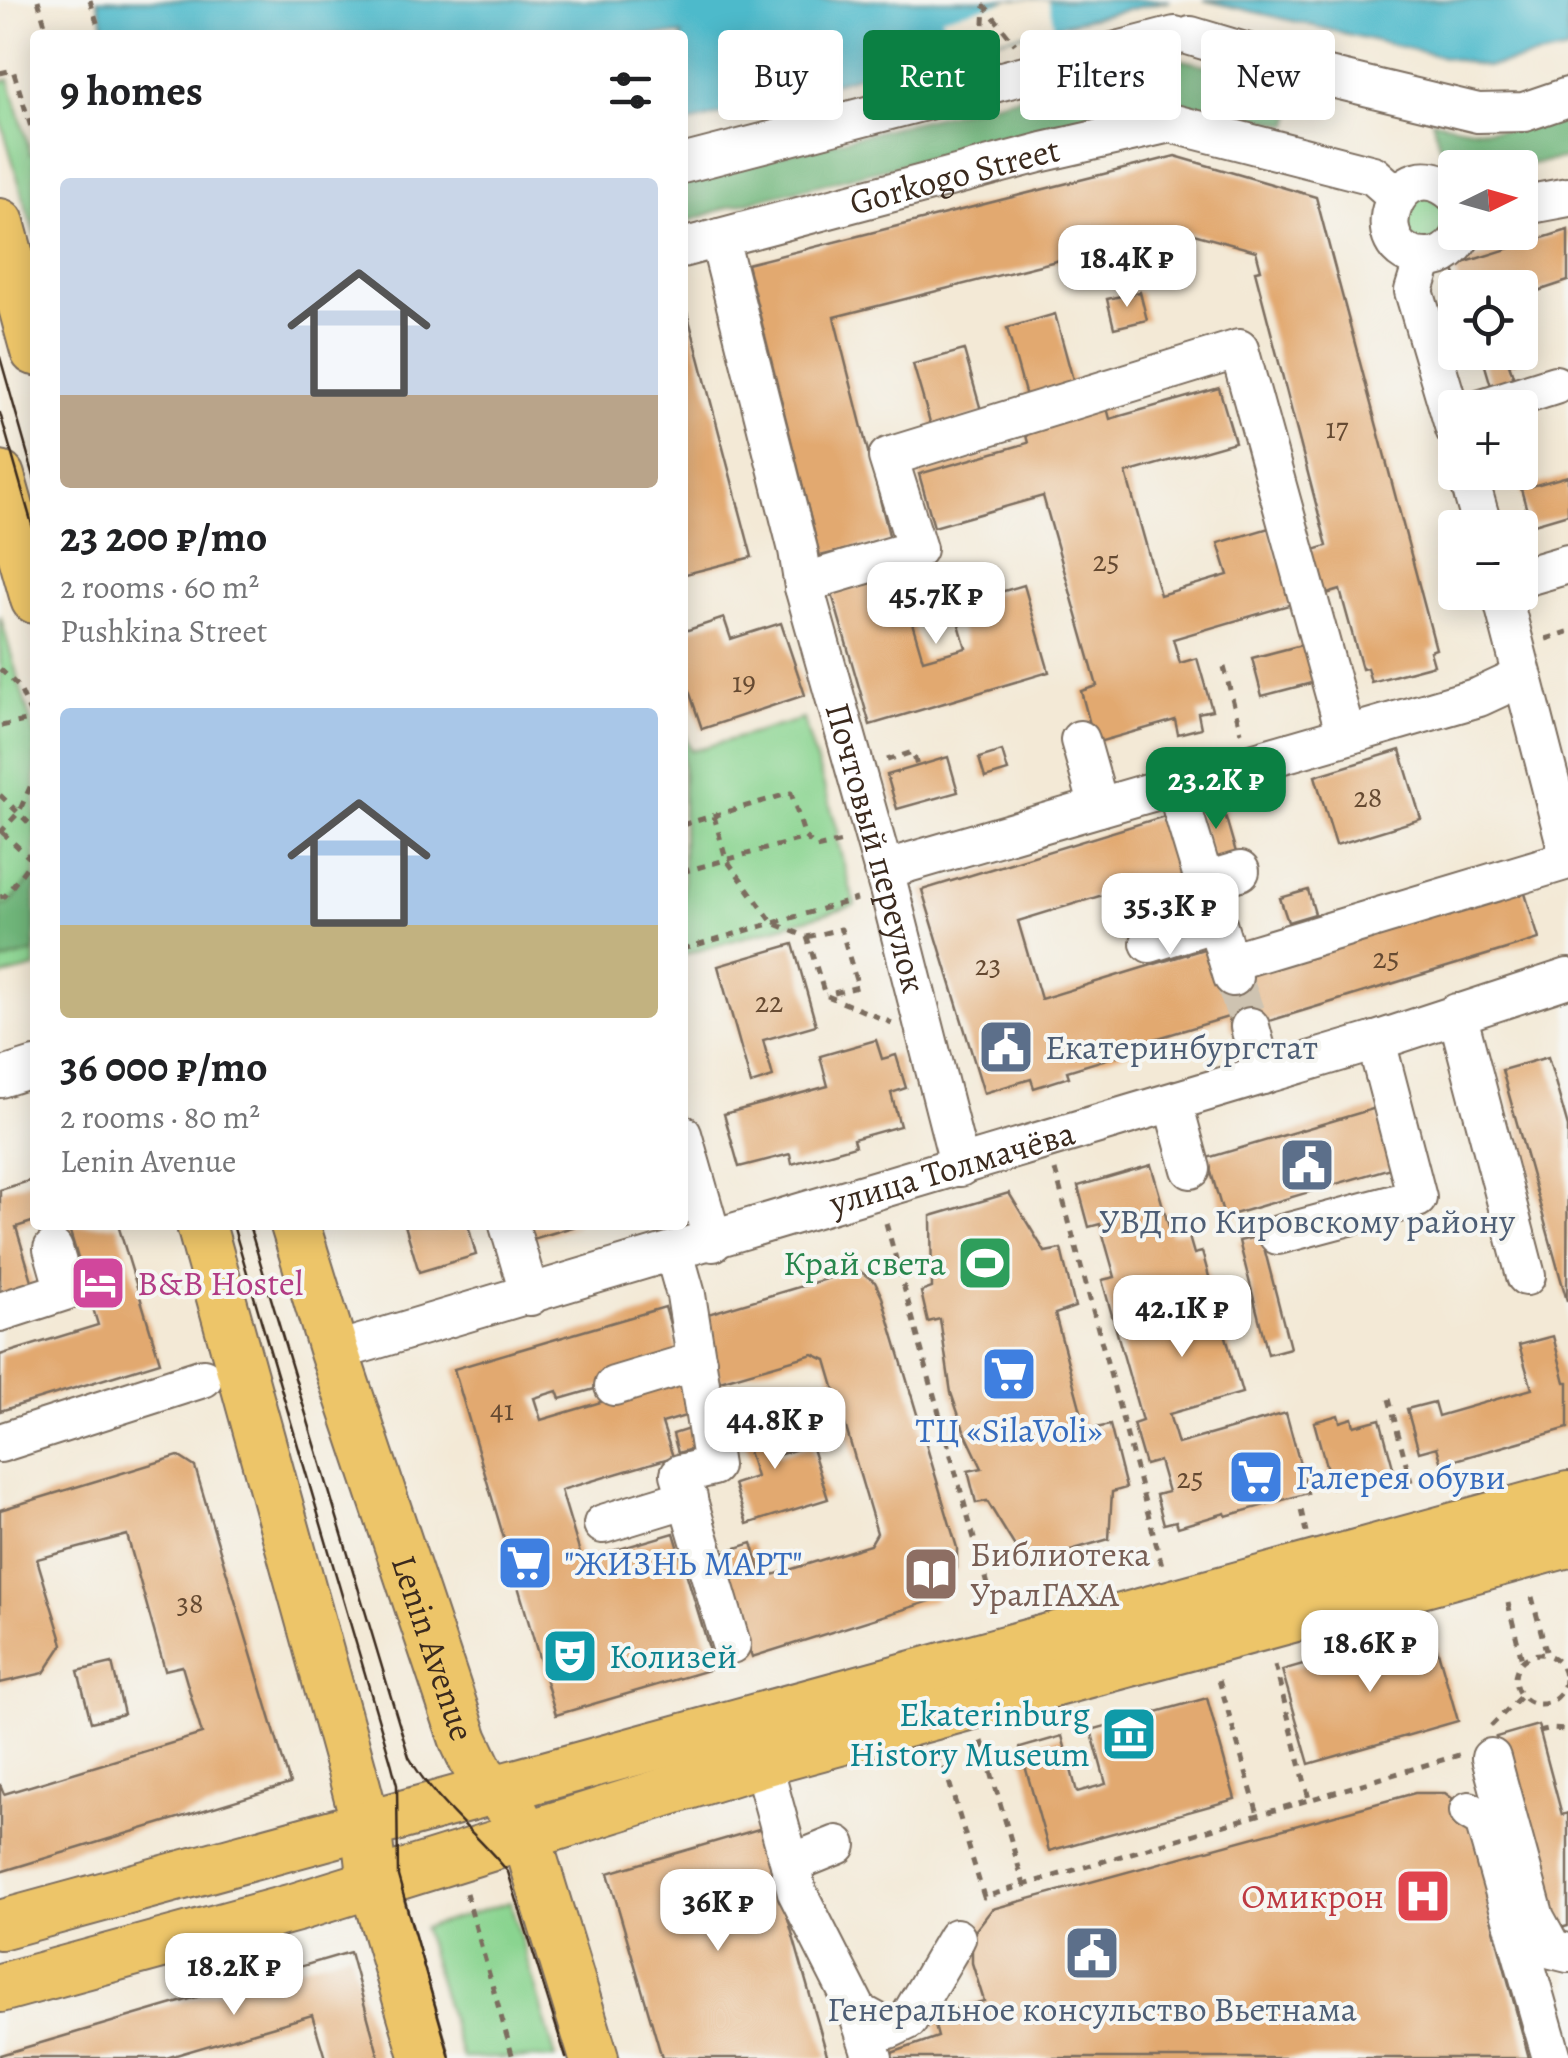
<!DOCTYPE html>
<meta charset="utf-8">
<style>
body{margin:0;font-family:Alegreya,serif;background:#f2f2f2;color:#202124;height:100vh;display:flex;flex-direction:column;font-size:38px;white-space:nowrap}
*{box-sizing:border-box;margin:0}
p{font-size:32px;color:#757577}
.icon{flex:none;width:55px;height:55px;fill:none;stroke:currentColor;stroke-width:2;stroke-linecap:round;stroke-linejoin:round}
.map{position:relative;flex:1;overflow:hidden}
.sheet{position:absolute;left:30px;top:30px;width:658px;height:1200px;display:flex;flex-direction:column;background:#fff;border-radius:10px;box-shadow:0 5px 25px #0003}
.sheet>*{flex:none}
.guide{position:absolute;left:718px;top:30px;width:700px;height:90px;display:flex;gap:20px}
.needle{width:65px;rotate:85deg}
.tools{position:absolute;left:1438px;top:150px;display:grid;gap:20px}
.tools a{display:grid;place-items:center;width:100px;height:100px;border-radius:10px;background:#fff;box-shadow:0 5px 25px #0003;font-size:50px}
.price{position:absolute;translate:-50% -85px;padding:0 22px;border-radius:20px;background:#fff;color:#222;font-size:32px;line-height:65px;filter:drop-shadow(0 2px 5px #0008)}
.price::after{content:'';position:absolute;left:50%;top:60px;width:30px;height:22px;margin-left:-15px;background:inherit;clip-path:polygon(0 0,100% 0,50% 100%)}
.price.active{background:#0b8043;color:#fff}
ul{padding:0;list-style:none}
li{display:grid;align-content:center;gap:20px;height:530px;padding:0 30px}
li span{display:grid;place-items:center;height:310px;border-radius:10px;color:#555}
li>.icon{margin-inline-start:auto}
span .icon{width:180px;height:180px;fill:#fffc;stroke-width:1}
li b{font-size:42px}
h2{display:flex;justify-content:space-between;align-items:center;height:120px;padding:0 30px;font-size:42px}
.tag{padding:0 35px;border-radius:10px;background:#fff;box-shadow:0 5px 25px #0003;font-size:35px;line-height:90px}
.tag.active{background:#0b8043;color:#fff}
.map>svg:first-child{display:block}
</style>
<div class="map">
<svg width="1568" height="2058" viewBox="0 0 1568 2058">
<rect width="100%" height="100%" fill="#f6f6f2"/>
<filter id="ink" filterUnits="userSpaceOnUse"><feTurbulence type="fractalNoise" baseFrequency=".01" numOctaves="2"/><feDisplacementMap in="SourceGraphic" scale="20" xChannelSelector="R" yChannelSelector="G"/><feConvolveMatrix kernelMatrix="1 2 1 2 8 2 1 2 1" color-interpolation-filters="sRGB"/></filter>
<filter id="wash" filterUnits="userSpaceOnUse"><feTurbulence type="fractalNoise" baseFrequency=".0048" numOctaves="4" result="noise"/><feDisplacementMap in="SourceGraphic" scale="40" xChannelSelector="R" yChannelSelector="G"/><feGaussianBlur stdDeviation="2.25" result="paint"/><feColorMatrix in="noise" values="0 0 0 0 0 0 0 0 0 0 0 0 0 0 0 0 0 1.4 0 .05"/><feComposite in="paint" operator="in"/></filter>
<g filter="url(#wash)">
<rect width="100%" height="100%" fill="#f3e9d6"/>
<g fill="#8ad490" stroke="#627f57" stroke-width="2.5">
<polygon points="9,79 31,154 35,153 35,236 0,118 0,82"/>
<polygon points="1416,192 1455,207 1455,233 1421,252 1397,213"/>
<polygon points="0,615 35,737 35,968 0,977"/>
<polygon points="803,719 839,834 836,836 855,905 683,955 683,729 691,751"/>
<polygon points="510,1902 556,2058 462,2058 423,1928"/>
</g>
<g fill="#6fb67a" stroke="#55704c" stroke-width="2.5">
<polygon points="1174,58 1300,86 1290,125 1169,100 732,206 683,223 683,179"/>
<path d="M 1568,115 L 1568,158 L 1506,168 L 1445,165 L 1432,120 C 1493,134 1509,134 1568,115 Z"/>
<polygon points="32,878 35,881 35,952 0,962 0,906 9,904"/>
</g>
<g fill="#4ebacb" stroke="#447274" stroke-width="2.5">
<polygon points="97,0 1170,0 950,50 683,125 682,35 107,35"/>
<polygon points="1204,0 1568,0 1568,51 1486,67"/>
</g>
<polygon fill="#f3e9d6" points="1010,0 1048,0 1054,25 950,50 942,17"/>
<g id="blocks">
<g fill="#e2a96f">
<polygon points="1175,156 1316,197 1436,649 1430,651 1434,665 1371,682 1367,668 1362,669 1340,590 1173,639 1180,663 1197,658 1212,710 1198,713 1201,728 1178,734 1175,720 1095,743 1081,691 1097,686 1043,496 934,527 919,474 1028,443 1023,424 1105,400 1110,419 1219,388 1235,442 1126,473 1160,595 1228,575 1218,543 1269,528 1278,561 1327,546 1255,271 1261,270 1256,251 1179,230 834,317 890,539 820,556 747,264"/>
<polygon points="1568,230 1568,281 1520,297 1520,288 1460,288 1453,266"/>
<polygon points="1140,292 1147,320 1114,328 1107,299"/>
<polygon points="682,293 752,557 682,575"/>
<polygon points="1055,314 1075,387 1027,400 1007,328"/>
<polygon points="1521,325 1531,357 1509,364 1514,379 1491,386 1481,352 1520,352"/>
<polygon points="964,350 982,414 932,429 913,364"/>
<polygon points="1568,476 1568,514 1531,525 1521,489"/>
<polygon points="898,575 923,660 966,648 949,590 989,578 994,594 1024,585 1049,672 870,725 832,594"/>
<polygon points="724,618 731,639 781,623 805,695 702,729 682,670 682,632"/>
<polygon points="1313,642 1323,680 1262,696 1252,658"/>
<polygon points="1400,750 1421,819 1336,845 1315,776"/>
<polygon points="1002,751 1008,771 985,778 979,758"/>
<polygon points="948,757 958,792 897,809 887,775"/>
<polygon points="1221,801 1237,856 1212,863 1196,808"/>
<polygon points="1168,815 1194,900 1168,908 1158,878 1018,921 1041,999 1207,948 1523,887 1539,939 1233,1032 1228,1017 1131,1046 1133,1051 1067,1071 1069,1077 1034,1088 1031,1079 984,1093 922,890"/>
<polygon points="1308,890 1315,914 1288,922 1280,898"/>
<polygon points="1152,899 1160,923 1145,928 1138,904"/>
<polygon points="793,944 816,1025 763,1040 773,1077 751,1084 718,966"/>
<polygon points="876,1040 882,1059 896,1055 906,1088 891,1093 900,1126 853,1139 855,1146 792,1164 790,1154 739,1167 724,1114 828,1086 820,1056"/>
<polygon points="1548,1057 1568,1127 1567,1301 1502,1070"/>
<polygon points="1376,1108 1394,1167 1224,1217 1207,1158"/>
<polygon points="1151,1165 1171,1234 1187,1230 1194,1254 1202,1252 1242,1393 1169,1414 1178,1444 1286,1413 1308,1493 1226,1516 1225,1513 1178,1527 1176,1521 1164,1524 1156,1495 1168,1492 1159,1461 1145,1465 1133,1424 1142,1421 1102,1280 1115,1277 1100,1224 1089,1227 1078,1186"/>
<polygon points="35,1179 35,1221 16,1227 36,1294 0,1305 0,1190"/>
<polygon points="1009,1193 1045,1252 1061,1249 1075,1307 1055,1314 1086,1430 1110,1425 1126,1488 1112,1492 1109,1539 1025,1563 987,1501 976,1503 968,1471 982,1468 964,1430 951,1393 940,1319 928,1322 921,1292 932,1288 931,1216"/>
<polygon points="68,1225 118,1225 160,1362 0,1411 0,1355 98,1325"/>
<polygon points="405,1225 468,1225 476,1255 419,1272"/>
<polygon points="518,1225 576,1225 576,1226 523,1242"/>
<polygon points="1261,1236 1290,1348 1268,1354 1239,1241"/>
<polygon points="861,1272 875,1282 882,1297 957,1548 957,1568 949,1585 934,1600 752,1657 720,1553 752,1543 763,1578 870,1545 877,1533 826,1360 813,1354 720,1381 701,1316 846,1273"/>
<polygon points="665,1307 679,1356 605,1386 560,1399 557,1391 534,1398 541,1420 681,1378 692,1414 662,1423 673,1457 561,1490 582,1560 674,1533 715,1668 556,1715 454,1369"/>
<polygon points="1553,1336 1565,1382 1568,1382 1568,1428 1442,1464 1437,1447 1419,1452 1407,1409 1434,1402 1438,1416 1532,1389 1519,1345"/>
<polygon points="763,1404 778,1455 811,1445 828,1499 747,1524 734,1484 756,1477 736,1412"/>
<polygon points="1338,1415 1340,1422 1352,1418 1354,1426 1380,1419 1394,1471 1332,1488 1314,1422"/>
<polygon points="692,1428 698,1447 678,1453 673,1434"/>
<polygon points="178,1456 195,1467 290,1784 0,1872 0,1784 4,1794 202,1734 182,1666 165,1670 127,1535 37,1559 63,1644 44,1673 0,1683 0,1510"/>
<polygon points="1431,1627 1458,1721 1309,1764 1282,1670"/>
<polygon points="112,1663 124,1714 91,1722 78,1671"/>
<polygon points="1207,1698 1235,1799 1049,1851 1020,1748 1062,1736 1077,1792 1106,1784 1091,1730"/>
<polygon points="1538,1725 1562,1815 1568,1813 1568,1926 1549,1931 1496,1737"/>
<polygon points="1415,1793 1445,1793 1469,1811 1500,1916 1491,1918 1529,2058 877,2058 938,2037 932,2015 984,2001 972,1963 972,1935 992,1909"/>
<polygon points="762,1828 828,2058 662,2058 608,1873"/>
<polygon points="350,1952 379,2058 325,2058 312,2015 166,2058 0,2058 0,2055"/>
</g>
</g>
</g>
<g filter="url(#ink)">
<use href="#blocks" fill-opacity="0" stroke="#7b6d5e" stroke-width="2.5"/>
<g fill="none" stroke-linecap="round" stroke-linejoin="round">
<polyline stroke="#cec3b1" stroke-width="38" stroke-dasharray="38 19" stroke-linecap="butt" points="1233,977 1250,1027"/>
<g stroke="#7b6d5e" stroke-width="42">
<g id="minor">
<polyline points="1191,36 1328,77 1478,113 1524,112 1568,97"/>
<polyline points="682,164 1175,36"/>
<path d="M 1455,194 C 1397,142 1357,256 1426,258 C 1444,259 1456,247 1463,232"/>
<polyline points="1520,206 1568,197"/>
<path id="s1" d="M 719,238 L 798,550 L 804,587 L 889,889 L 960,1167"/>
<path id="s2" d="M 682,248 L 1043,152 L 1170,123 L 1373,175 L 1397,196"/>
<polyline points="1424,259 1414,291 1455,429"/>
<polyline points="1482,408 1555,385"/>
<polyline points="1467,472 1483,528"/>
<polyline points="1520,578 1568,564"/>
<polyline points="804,587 826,576 917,549 888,457 1239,349 1346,735"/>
<polyline points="1501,592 1568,852"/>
<polyline points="1080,740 1099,807"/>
<polyline points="1175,785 1233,977"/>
<polyline points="883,870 1479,697 1520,678"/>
<polyline points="1206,881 1240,871"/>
<polyline points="1150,943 1216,922"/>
<polyline points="1229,962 1568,860"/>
<polyline points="1457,1013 1526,1276"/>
<polyline points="1250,1027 1263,1075"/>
<polyline points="0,1078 35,1067"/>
<polyline points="1173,1103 1191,1169"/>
<polyline points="682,1134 713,1242"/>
<polyline points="509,1225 530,1296"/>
<polyline points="1278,1235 1417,1198 1376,1041"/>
<polyline points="674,1253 686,1295 713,1466 680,1474 731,1644"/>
<polyline points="0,1312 65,1291 53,1249"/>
<path id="s3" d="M 334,1352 L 1376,1041 L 1568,978"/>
<polyline points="614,1386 697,1361"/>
<polyline points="0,1443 203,1378"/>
<polyline points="603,1524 688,1498"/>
<polyline points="1491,1758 1535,1918 1552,1949 1568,1953"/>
<polyline points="762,1762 790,1864 837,1845"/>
<polyline points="1469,1811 1484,1820 1552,2058"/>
<polyline points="790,1864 797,1892 858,2012 889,2029 908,2020 956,1938"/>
<polyline points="858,2012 873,2058"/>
</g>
</g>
<g stroke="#7b6d5e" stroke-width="52">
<g id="major">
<polyline points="0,223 35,351"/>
<polyline points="0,476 35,599"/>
<polyline points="201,1225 352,1771 366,1825 373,1883 425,2058"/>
<path id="s4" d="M 295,1225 L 334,1352 L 464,1740 L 480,1774 L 513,1811 L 526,1836 L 594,2058"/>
<polyline points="0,1925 1568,1496"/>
<polyline points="0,1988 297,1907 762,1762 1568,1543"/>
</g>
</g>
<g stroke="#7b6d5e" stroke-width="5" stroke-dasharray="8 8" stroke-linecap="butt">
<polyline points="38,0 48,35"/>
<polyline points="90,0 101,35"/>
<polyline points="982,56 985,6 1015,44"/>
<polyline points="0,73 13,70 31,127 35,126"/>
<polyline points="1546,639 1568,632"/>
<polyline points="1224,667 1241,732"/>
<polyline points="0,669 19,687 35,724"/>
<polyline points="1,726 35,719"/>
<polyline points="887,760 913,752 917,766"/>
<polyline points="0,795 35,829"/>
<polyline points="714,816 726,859 773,923 807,937 825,995 892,1023"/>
<polyline points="682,825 791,793 805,837 816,848 842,842"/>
<polyline points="2,832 35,863"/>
<polyline points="0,833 19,812 35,776"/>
<polyline points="682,872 805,838"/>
<polyline points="0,897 5,896 32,860"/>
<polyline points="807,937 841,929 858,987 826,995"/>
<polyline points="682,949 857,899"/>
<polyline points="1055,1170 1163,1569"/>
<polyline points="886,1223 989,1592"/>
<polyline points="1389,1399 1411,1482"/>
<polyline points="1301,1510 1306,1532"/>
<polyline points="1532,1597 1547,1655"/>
<polyline points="1508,1603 1522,1660"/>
<circle cx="1540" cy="1679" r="25"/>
<polyline points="1275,1665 1309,1799"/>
<polyline points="1219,1680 1258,1814"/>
<polyline points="1491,1726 1521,1696"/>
<polyline points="1539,1732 1552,1729 1568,1730"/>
<polyline points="982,1741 1024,1885"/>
<polyline points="940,1752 984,1897 1459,1755"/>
<polyline points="466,1893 513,2058"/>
</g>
<use href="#minor" stroke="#fff" stroke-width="38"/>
<use href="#major" stroke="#edc569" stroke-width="48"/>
<g stroke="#3b2a1e" stroke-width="2.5">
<polyline points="0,357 35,480"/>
<polyline points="0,413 35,535"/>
<polyline points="233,1225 391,1762 397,1785 398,1876 450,2058"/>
<path d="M 249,1225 L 409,1757 C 435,1803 476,1832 508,1872 L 566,2058"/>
</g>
</g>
</g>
<defs>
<g id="civic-square" transform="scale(2.875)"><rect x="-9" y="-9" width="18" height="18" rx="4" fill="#5c6f8a" stroke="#f6f6f2"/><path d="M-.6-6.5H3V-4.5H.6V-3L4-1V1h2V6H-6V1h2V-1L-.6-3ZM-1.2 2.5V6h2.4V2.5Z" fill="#fff"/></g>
<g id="stadium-square" transform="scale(2.875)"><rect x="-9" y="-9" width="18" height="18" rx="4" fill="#2e9e5b" stroke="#f6f6f2"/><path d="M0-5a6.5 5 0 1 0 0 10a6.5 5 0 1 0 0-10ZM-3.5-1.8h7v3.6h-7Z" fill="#fff"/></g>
<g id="hotel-square" transform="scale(2.875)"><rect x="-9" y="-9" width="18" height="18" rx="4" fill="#d1479c" stroke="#f6f6f2"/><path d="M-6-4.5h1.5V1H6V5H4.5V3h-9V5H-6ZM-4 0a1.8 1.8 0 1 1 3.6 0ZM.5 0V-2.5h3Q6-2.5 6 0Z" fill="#fff"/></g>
<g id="supermarket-square" transform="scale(2.875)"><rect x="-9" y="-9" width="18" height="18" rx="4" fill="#3f7fe0" stroke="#f6f6f2"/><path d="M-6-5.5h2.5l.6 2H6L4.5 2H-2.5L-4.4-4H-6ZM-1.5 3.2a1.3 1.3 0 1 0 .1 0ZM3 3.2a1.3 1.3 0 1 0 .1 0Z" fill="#fff"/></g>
<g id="library-square" transform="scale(2.875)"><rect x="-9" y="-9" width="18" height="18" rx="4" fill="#8d6e63" stroke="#f6f6f2"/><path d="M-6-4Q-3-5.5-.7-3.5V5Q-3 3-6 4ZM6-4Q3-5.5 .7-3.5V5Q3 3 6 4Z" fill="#fff"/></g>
<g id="theatre-square" transform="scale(2.875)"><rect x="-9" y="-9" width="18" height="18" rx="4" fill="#0f9aa8" stroke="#f6f6f2"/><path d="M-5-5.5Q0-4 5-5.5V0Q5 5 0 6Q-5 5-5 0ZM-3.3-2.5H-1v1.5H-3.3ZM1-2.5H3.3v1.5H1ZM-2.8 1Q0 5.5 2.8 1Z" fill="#fff"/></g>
<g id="museum-square" transform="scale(2.875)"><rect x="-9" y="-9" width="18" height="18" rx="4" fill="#0f9aa8" stroke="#f6f6f2"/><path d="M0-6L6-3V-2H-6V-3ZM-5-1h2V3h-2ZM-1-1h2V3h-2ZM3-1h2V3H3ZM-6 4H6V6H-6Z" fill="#fff"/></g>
<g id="hospital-square" transform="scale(2.875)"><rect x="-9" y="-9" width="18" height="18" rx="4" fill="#e0444e" stroke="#f6f6f2"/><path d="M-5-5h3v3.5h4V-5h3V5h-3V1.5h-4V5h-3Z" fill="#fff"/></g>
</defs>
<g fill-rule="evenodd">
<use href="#civic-square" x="1006" y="1047"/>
<use href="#civic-square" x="1307" y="1165"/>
<use href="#stadium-square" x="985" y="1263"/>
<use href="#hotel-square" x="98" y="1283"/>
<use href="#supermarket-square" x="1009" y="1374"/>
<use href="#supermarket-square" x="1256" y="1477"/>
<use href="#supermarket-square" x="525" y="1563"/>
<use href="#library-square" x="931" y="1574"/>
<use href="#theatre-square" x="570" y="1656"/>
<use href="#museum-square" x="1129" y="1734"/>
<use href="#hospital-square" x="1423" y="1896"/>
<use href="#civic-square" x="1092" y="1953"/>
</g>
<g text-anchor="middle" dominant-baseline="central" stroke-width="8" stroke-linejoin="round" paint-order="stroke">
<g font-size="30" fill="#654a32">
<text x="1337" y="428">17</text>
<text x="1106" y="561">25</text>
<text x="744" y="682">19</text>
<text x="1368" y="797">28</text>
<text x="1386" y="958">25</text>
<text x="988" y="965">23</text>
<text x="769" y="1002">22</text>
<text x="502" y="1410">41</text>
<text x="1190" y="1478">25</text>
<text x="190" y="1603">38</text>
</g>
<g font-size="35" fill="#3b2a1e" stroke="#f6f6f2">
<text stroke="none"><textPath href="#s2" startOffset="282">Gorkogo Street</textPath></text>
<text stroke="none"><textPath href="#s1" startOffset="630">Почтовый переулок</textPath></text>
<text stroke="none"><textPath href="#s3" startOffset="645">улица Толмачёва</textPath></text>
<text stroke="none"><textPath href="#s4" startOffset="445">Lenin Avenue</textPath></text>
</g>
<g font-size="35" fill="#4e5e75" stroke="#f6f6f2">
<text x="1045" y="1047" text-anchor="start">Екатеринбургстат</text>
<text x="1307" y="1221">УВД по Кировскому району</text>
<text x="1092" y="2009">Генеральное консульство Вьетнама</text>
</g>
<g font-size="35" fill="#27864d" stroke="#f6f6f2" text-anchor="end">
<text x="946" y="1263">Край света</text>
</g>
<g font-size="35" fill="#b23c85" stroke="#f6f6f2" text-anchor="start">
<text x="137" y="1283">B&amp;B Hostel</text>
</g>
<g font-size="35" fill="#366cbe" stroke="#f6f6f2" text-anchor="start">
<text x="1009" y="1430" text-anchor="middle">ТЦ «SilaVoli»</text>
<text x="1295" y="1477">Галерея обуви</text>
<text x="564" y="1563">"ЖИЗНЬ МАРТ"</text>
</g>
<g font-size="35" fill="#785e54" stroke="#f6f6f2" text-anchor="start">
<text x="970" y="1554">Библиотека<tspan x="970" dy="40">УралГАХА</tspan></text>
</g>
<g font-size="35" fill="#0d838f" stroke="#f6f6f2" text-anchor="start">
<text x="609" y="1656">Колизей</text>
<text x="1090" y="1714" text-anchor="end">Ekaterinburg<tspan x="1090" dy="40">History Museum</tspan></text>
</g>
<g font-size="35" fill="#be3a42" stroke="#f6f6f2" text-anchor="end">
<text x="1384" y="1896">Омикрон</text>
</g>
</g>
</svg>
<div class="tools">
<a><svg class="needle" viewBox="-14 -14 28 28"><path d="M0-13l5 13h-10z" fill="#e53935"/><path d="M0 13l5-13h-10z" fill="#757577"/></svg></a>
<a><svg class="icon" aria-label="locate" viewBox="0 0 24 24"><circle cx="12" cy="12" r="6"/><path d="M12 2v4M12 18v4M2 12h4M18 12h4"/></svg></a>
<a>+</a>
<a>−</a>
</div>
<b class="price" style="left:1127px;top:310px">18.4K ₽</b>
<b class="price" style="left:936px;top:647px">45.7K ₽</b>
<b class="price active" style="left:1216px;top:832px">23.2K ₽</b>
<b class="price" style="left:1170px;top:958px">35.3K ₽</b>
<b class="price" style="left:1182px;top:1360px">42.1K ₽</b>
<b class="price" style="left:775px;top:1472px">44.8K ₽</b>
<b class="price" style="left:1370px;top:1695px">18.6K ₽</b>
<b class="price" style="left:718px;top:1954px">36K ₽</b>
<b class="price" style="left:234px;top:2018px">18.2K ₽</b>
<div class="guide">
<a class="tag">Buy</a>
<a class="tag active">Rent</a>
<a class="tag">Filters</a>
<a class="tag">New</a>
</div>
<section class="sheet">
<h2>9 homes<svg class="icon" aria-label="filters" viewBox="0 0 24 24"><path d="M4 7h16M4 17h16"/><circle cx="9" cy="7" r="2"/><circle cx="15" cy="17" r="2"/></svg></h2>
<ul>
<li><span style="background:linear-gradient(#c9d6e8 70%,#b9a48a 0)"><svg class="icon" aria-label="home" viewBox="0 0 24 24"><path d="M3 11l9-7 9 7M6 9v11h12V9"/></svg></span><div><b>23 200 ₽/mo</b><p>2 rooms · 60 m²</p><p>Pushkina Street</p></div></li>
<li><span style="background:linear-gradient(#a9c7e8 70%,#c2b280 0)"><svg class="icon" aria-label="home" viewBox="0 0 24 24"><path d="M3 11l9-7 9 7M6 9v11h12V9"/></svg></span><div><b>36 000 ₽/mo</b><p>2 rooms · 80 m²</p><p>Lenin Avenue</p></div></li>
</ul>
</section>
</div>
